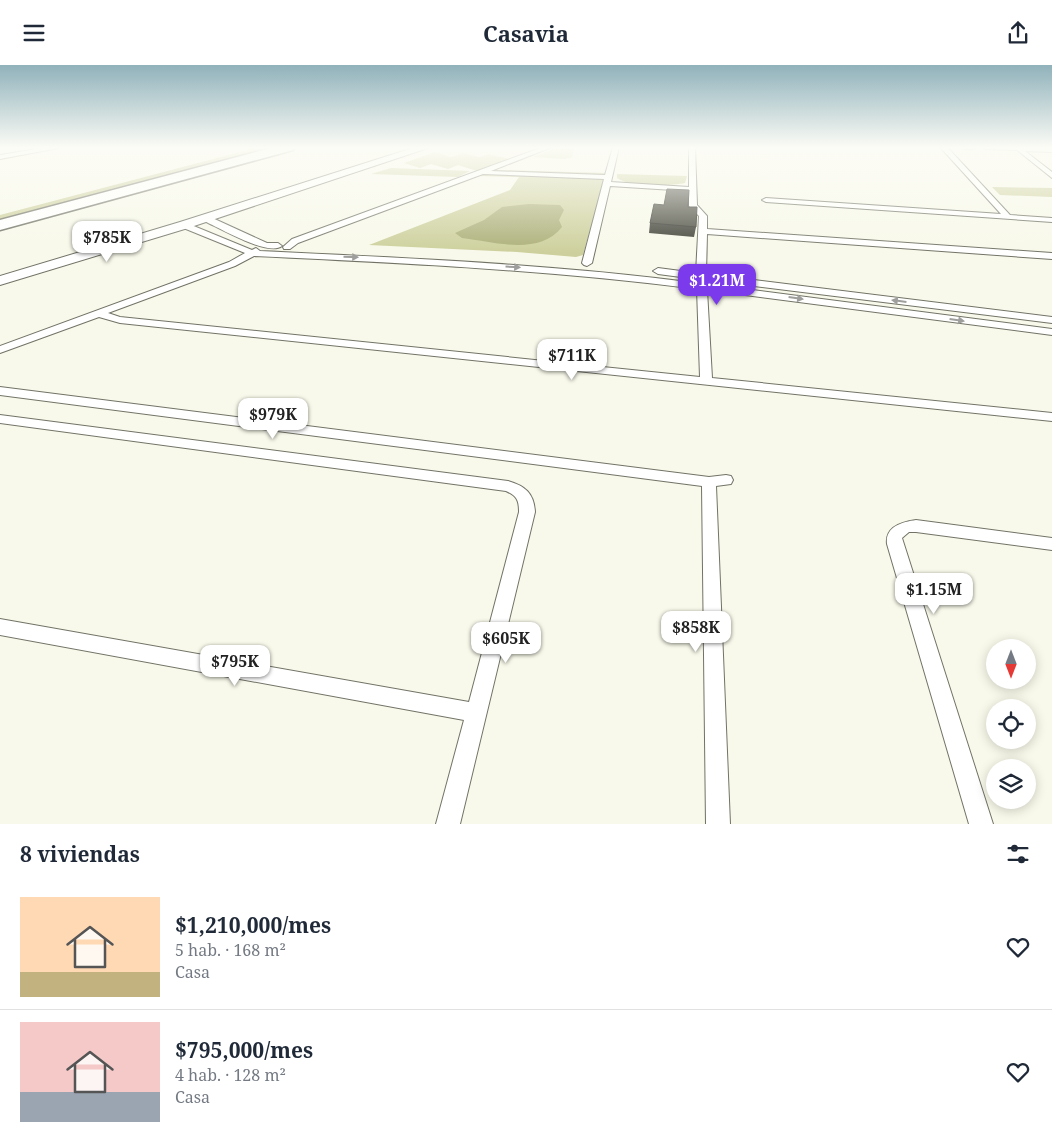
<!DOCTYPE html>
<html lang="es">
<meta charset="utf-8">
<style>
body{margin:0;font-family:"Noto Serif",serif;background:#f6f6f7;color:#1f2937;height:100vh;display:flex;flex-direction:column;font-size:19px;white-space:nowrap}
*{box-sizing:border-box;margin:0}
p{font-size:16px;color:#747a83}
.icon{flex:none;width:28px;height:28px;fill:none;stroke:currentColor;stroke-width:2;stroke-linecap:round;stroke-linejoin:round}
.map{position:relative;height:759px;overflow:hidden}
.drawer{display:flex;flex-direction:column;background:#fff;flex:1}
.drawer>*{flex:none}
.needle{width:32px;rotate:180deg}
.controls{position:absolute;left:986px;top:574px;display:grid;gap:10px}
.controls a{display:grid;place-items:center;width:50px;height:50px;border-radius:50%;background:#fff;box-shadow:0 2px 12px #0003;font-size:25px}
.price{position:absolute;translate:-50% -42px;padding:0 11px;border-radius:10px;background:#fff;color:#222;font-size:16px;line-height:32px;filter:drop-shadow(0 1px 2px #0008)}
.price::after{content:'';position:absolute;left:50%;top:30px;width:15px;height:11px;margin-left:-8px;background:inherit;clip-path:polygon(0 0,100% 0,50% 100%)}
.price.current{background:#7c3aed;color:#fff}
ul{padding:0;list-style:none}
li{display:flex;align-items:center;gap:15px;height:125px;padding:0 20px}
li+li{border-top:1px solid #e0e1e3}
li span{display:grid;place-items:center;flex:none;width:140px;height:100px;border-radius:0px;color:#555}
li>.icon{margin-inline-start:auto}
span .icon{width:60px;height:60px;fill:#fffc;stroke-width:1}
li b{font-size:21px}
h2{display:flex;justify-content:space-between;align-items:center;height:60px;padding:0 20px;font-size:21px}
header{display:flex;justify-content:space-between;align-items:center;height:65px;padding:0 20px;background:#fff;font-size:22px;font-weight:700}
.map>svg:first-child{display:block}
</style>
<header><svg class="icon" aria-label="menu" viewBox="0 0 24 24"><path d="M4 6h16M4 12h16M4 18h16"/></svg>Casavia<svg class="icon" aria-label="share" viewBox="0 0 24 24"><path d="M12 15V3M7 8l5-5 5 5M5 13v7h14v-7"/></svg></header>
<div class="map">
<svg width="1052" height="759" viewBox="0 0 1052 759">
<rect width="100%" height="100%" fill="#f8f9ea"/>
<g fill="#cdd09c">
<polygon points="259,82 289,82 0,160 0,150"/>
<polygon points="558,82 575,82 572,92 565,94 533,92"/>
<polygon points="435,87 451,92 463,88 479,92 489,89 509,94 477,106 458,100 448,104 431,99 420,103 404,98"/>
<polygon points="391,103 470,106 458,112 371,109"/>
<polygon points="496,105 606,108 583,190 576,192 517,187 369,180 510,125 519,112 477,111"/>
<path d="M 617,109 L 687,111 L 685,118 C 671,121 628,122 617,113 Z"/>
<polygon points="992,122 1052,123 1052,132 1000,130"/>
</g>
<path fill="#acb078" d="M 529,139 L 560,140 L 564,145 L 559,155 L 562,162 C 539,191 495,177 462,173 L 455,168 L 484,155 L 502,142 Z"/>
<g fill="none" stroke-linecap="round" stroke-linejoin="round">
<g stroke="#727366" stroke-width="2">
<g id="street">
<polygon points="49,82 64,82 0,94 0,90"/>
<path d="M 543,82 L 552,82 L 491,106 L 605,110 L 613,82 L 619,82 L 611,117 L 689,122 L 689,82 L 695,82 L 697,140 L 707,151 L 707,164 L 1052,188 L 1052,194 L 707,169 L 706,209 L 1052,252 L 1052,258 L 706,215 L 706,219 L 1052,264 L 1052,270 L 707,225 L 712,313 L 1052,348 L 1052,356 L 120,258 L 99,252 L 0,288 L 0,281 L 229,197 L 245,188 L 181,162 L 180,160 L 184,157 L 252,185 L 256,183 L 260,186 C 406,193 552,199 696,218 L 696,214 L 658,209 L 653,206 L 658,203 L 696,208 L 699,151 L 689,141 L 689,126 L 610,121 L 592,198 L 587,201 L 584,200 L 582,198 L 604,114 L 483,109 L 298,178 L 290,184 L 284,184 L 283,182 L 292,174 ZM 254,191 C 402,198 550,205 697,224 L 700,312 L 120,252 L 108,248 L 235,201 Z"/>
<polygon points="940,82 947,82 1010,150 1052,153 1052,157 766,137 762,135 766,133 1001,149"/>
<path d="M 959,82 L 978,82 C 974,85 963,85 959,82 Z"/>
<polygon points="982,82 1052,83 1052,87 1025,86 1052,107 1052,113 1017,85 985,84"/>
<path d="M 202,151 L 208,151 L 267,178 L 278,178 L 282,181 C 268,192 218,162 202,155 Z"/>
<polygon points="0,322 709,412 726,410 731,411 733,415 731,419 716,421 730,759 706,759 702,421 0,330"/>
<path d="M 0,350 L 508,416 C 525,421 534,428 535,447 L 460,759 L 436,759 L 464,655 L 0,570 L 0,554 L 469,637 L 519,447 C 519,435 517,431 506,426 L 0,358 Z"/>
<path d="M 916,455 L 1052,473 L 1052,485 L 916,467 L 909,467 L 902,473 L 993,759 L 969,759 L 887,479 C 885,462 901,457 916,455 Z"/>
</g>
</g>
<g stroke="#727366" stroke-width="2">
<polygon id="secondary" points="416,82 431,82 188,163 0,220 0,211 180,157"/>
</g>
<g stroke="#727366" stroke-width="3">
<polygon id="highway" points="275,82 295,82 293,85 0,165 0,155"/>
</g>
<use href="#street" fill="#fff" fill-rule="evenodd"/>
<use href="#secondary" fill="#fff" fill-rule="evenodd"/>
<use href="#highway" fill="#fff" fill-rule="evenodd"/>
</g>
<polygon fill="#414238" points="688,142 696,162 694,172 649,168 650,158"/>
<polygon fill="#4c4d41" stroke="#35362e" points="667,124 689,125 688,142 697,142 696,162 650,158 654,139 664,140"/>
<defs><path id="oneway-solid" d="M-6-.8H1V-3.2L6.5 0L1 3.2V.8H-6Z" transform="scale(1.25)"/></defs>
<g fill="#9e9e9c">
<use href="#oneway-solid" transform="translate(351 192) rotate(2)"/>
<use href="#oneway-solid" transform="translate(513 202) rotate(4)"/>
<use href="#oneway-solid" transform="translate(796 233) rotate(8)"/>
<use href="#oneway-solid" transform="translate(899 236) rotate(-173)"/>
<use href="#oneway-solid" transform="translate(957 255) rotate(8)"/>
</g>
<linearGradient id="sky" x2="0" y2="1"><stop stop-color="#90b2bb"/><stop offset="0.44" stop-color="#fcfcf6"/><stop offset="1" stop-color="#fcfcf6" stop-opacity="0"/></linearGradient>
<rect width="1052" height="188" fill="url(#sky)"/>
</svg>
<div class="controls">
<a><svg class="needle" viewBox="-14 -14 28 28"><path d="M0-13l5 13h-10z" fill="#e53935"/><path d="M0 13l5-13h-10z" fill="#747a83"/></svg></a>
<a><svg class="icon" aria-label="locate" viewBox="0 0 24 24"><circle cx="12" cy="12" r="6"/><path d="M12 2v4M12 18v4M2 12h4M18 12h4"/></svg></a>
<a><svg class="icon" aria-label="layers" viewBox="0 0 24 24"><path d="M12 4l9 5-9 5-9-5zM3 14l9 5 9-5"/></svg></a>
</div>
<b class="price" style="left:107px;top:198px">$785K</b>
<b class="price current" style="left:717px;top:241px">$1.21M</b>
<b class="price" style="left:572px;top:316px">$711K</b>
<b class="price" style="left:273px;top:375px">$979K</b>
<b class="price" style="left:934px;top:550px">$1.15M</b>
<b class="price" style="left:696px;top:588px">$858K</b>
<b class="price" style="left:506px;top:599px">$605K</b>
<b class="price" style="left:235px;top:622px">$795K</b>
</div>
<section class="drawer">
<h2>8 viviendas<svg class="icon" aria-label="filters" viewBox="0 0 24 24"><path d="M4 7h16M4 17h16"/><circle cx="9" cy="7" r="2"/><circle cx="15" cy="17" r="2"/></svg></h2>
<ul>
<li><span style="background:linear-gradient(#ffd9b3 75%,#c2b280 0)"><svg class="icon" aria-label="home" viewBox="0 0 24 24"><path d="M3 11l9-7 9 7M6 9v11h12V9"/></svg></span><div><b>$1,210,000/mes</b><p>5 hab. · 168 m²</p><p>Casa</p></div><svg class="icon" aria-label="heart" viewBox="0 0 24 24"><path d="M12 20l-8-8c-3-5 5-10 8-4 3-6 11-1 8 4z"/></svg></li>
<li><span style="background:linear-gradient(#f6c9c9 70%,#9aa5b1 0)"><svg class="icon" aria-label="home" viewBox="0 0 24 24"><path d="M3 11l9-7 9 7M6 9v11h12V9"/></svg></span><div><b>$795,000/mes</b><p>4 hab. · 128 m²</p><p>Casa</p></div><svg class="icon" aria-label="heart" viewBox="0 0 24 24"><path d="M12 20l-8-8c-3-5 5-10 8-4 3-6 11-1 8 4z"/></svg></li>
</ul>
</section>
